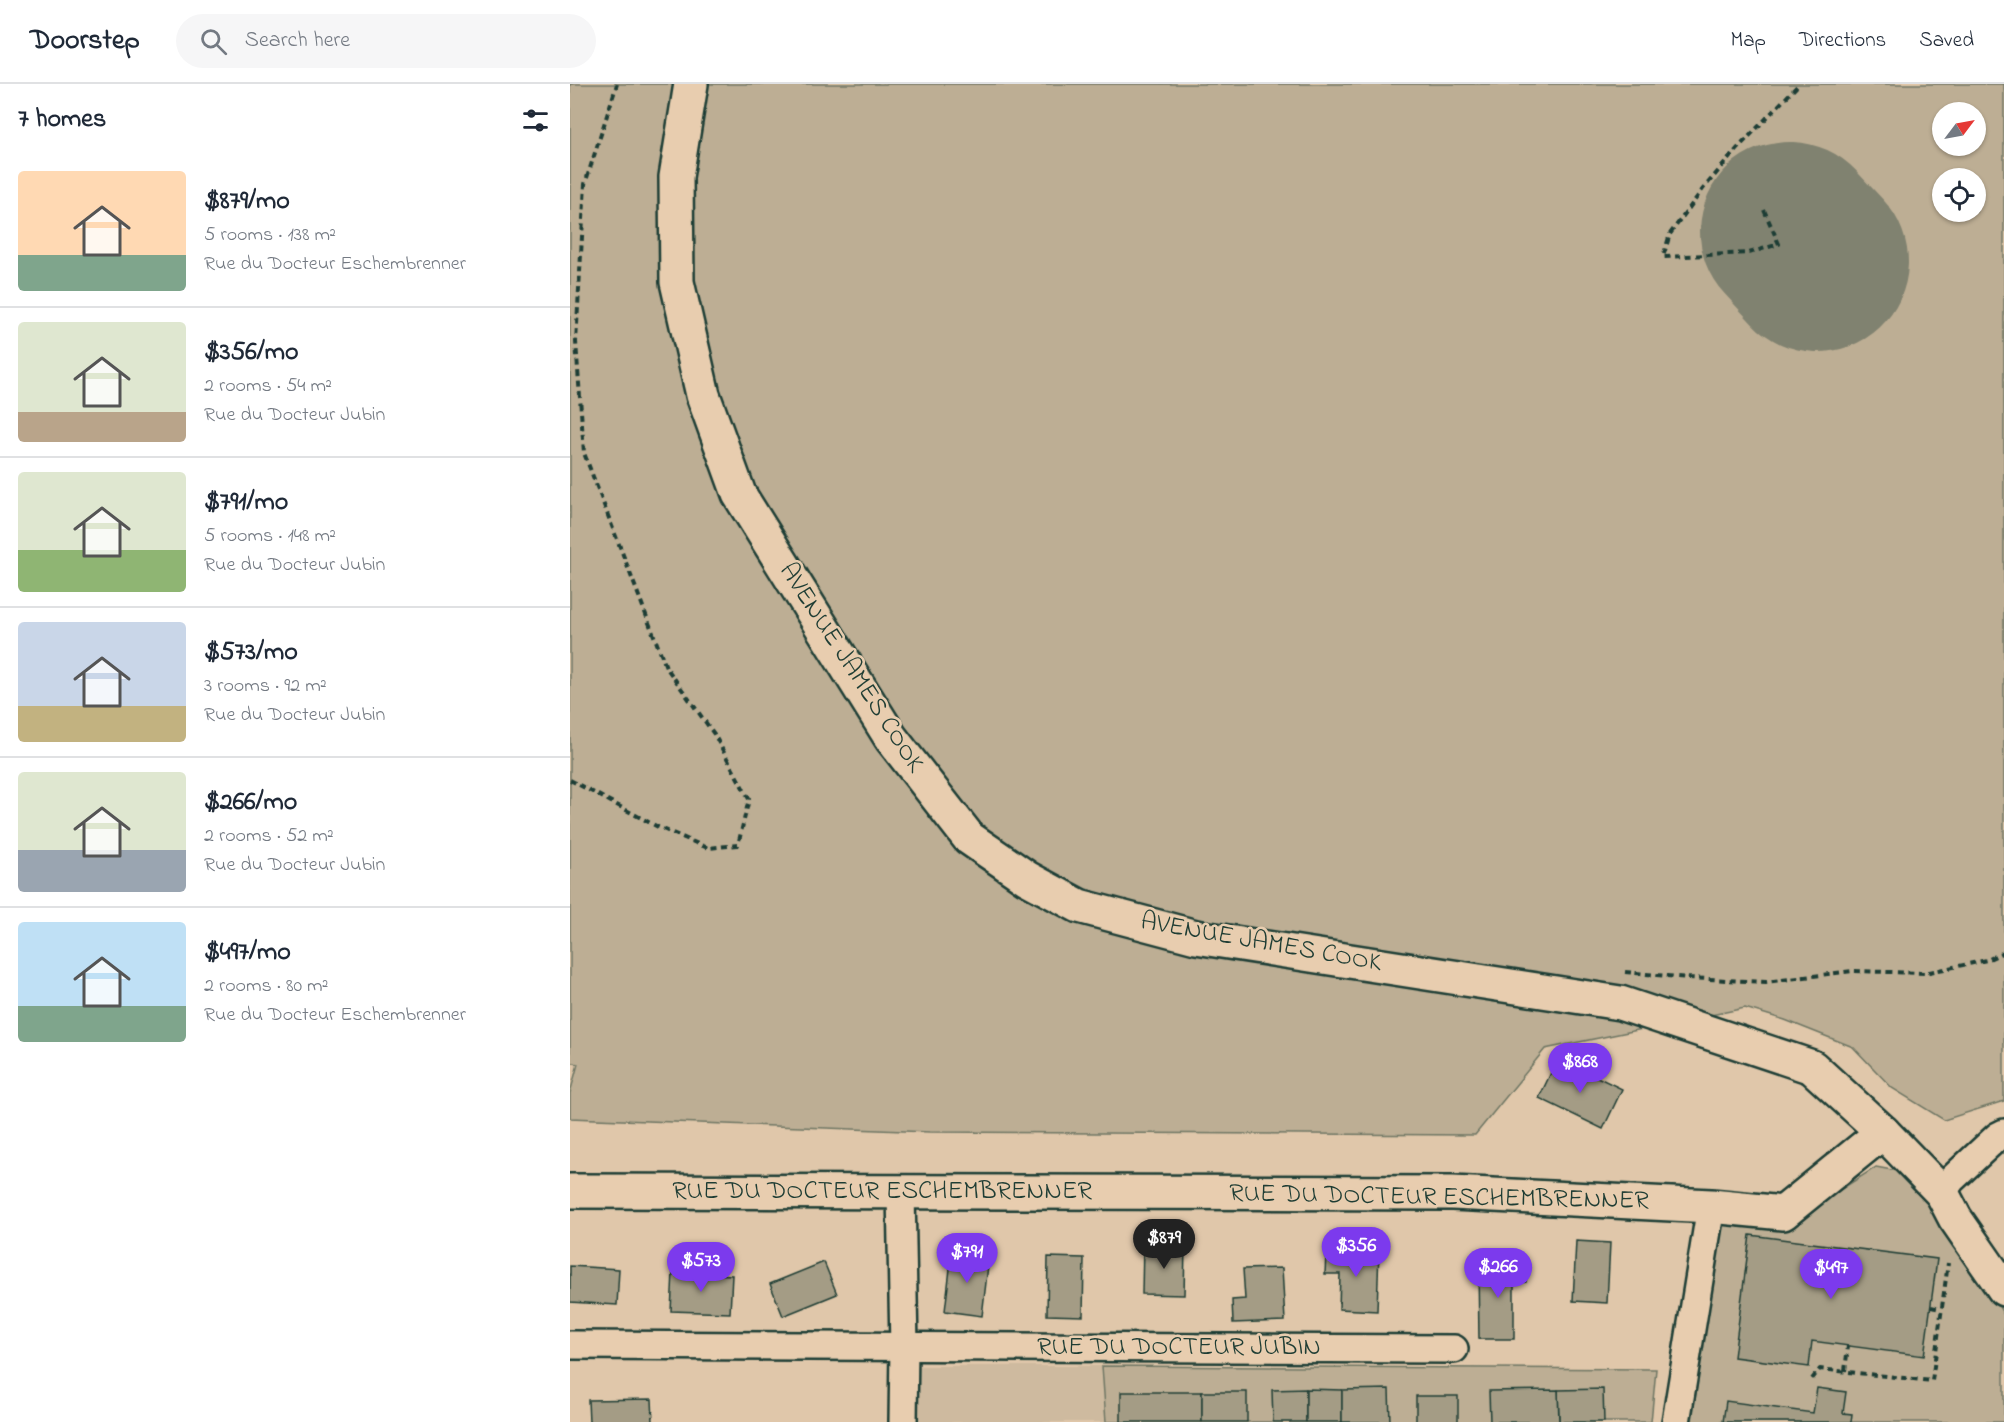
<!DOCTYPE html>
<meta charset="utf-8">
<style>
body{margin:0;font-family:"Indie Flower",sans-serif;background:#f6f6f7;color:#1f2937;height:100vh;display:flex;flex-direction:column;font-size:22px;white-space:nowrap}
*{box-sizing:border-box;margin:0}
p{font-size:20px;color:#747a83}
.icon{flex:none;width:33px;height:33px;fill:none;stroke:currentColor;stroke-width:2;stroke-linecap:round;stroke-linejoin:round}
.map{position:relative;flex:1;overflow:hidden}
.details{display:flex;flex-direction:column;background:#fff;width:570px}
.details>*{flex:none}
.needle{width:39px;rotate:58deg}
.buttons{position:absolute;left:1362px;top:18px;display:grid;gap:12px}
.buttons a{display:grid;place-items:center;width:54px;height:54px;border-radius:50%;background:#fff;box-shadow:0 2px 4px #0004;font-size:30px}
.price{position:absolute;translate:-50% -51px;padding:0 14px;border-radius:21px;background:#7c3aed;color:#fff;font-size:20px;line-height:39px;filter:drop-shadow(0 2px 3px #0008)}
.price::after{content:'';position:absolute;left:50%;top:36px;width:18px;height:14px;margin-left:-9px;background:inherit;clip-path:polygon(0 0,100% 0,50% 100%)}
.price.on{background:#222;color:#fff}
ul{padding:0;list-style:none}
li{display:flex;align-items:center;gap:18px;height:150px;padding:0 18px}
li+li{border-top:2px solid #e0e1e3}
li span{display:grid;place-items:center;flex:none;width:168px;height:120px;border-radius:6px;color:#555}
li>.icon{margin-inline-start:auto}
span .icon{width:72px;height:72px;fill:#fffc;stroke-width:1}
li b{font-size:26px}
h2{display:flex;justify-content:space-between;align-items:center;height:72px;padding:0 18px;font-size:26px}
header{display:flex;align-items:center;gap:36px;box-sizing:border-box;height:84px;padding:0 30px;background:#fff;border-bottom:2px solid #e0e1e3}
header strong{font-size:28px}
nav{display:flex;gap:33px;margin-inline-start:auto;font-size:21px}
.search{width:420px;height:54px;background:#f6f6f7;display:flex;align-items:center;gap:15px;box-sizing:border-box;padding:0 21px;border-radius:33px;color:#747a83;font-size:22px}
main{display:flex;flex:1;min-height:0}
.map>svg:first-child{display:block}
</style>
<header>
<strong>Doorstep</strong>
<div class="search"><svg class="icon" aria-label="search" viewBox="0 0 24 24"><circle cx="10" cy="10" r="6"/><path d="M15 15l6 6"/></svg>Search here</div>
<nav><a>Map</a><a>Directions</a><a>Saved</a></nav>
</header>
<main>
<section class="details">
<h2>7 homes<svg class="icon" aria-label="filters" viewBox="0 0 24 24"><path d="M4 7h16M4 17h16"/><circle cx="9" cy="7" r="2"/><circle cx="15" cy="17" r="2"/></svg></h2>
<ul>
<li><span style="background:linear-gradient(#ffd9b3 70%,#7fa58c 0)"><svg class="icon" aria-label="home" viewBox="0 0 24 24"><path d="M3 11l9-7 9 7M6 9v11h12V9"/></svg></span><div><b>$879/mo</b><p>5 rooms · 138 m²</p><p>Rue du Docteur Eschembrenner</p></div></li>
<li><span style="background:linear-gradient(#dfe7d0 75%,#b9a48a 0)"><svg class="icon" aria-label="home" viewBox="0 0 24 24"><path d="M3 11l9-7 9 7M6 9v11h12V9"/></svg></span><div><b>$356/mo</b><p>2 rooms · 54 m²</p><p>Rue du Docteur Jubin</p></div></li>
<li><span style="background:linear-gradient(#dfe7d0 65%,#8fb573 0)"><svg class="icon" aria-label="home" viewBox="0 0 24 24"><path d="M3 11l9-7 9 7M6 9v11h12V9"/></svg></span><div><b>$791/mo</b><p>5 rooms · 148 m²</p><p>Rue du Docteur Jubin</p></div></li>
<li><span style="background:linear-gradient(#c9d6e8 70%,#c2b280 0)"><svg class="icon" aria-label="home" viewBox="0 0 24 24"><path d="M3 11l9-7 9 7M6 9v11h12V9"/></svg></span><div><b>$573/mo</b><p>3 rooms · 92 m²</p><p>Rue du Docteur Jubin</p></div></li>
<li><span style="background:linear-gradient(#dfe7d0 65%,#9aa5b1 0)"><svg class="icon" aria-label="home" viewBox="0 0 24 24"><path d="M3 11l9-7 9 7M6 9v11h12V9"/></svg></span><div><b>$266/mo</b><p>2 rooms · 52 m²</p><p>Rue du Docteur Jubin</p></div></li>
<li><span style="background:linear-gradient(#bfe0f5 70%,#7fa58c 0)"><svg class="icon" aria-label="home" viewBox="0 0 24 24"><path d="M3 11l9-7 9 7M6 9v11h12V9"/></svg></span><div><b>$497/mo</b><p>2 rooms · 80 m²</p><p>Rue du Docteur Eschembrenner</p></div></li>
</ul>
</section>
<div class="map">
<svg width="1434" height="1338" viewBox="0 0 1434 1338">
<rect width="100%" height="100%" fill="#e0c7aa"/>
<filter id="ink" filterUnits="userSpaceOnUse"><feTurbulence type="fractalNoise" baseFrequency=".0167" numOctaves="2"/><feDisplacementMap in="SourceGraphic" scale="12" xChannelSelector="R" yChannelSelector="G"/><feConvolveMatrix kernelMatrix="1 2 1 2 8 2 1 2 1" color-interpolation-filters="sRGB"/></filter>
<g filter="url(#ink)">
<polygon fill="#ceba9f" points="322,1282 532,1282 1086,1285 1081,1338 322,1338"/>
<g fill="#bdae94" stroke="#6e7664" stroke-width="1.5" fill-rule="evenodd">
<path d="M 0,0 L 1434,0 L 1434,1017 L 1374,1036 L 1322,1004 L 1283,963 L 1215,936 L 1175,924 L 975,965 L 905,1051 L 360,1048 L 0,1034 L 0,1009 L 8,980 L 0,978 ZM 1372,28 L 1406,28 L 1406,62 L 1372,62 ZM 1372,94 L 1406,94 L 1406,128 L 1372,128 Z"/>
<polygon points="1306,1083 1332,1088 1401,1175 1434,1231 1434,1338 1122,1338 1149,1140 1215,1141"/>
<polygon points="532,1282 1086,1285 1081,1338 536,1338"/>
</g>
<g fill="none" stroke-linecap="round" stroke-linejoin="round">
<polyline stroke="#80826f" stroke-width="180" points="1220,148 1248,178"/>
</g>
<g fill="#a49c85" stroke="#1f3d34" stroke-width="1.5">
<polygon points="988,974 1052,1005 1033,1045 969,1014"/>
<polygon points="1180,1151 1367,1175 1354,1272 1242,1257 1239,1283 1164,1273"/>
<polygon points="1006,1157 1040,1159 1037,1219 1003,1217"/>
<polygon points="573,1160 615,1161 614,1211 572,1210"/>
<polygon points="772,1164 809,1165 807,1227 769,1225 770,1190 755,1190 756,1170 771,1170"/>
<polygon points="382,1168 419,1173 412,1232 375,1227"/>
<polygon points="478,1173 514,1174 513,1232 477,1231"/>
<polygon points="254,1178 267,1210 213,1232 200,1200"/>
<polygon points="908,1179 956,1179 956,1198 944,1199 944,1255 909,1255"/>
<polygon points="0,1182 49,1185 47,1221 0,1218"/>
<polygon points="712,1184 715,1237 663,1239 662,1216 675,1215 673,1185"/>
<polygon points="103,1188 162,1191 160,1229 101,1227"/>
<polygon points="1247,1304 1276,1308 1273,1329 1282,1330 1281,1338 1153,1338 1156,1317 1243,1329"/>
<polygon points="736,1305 736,1338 703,1338 702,1306"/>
<polygon points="736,1305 772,1306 772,1338 736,1338"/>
<polygon points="819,1305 820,1338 772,1338 772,1306"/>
<polygon points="1033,1305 1034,1338 989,1338 988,1306"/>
<polygon points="988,1306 989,1338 920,1338 919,1307"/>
<rect x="551" y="1308" width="81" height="30"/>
<rect x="632" y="1308" width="45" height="30"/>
<rect x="846" y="1312" width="42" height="26"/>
<polygon points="82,1315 83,1338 19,1338 18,1316"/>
</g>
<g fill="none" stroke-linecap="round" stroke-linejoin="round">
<g stroke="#1f3d34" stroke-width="32">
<g id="minor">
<polyline points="331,1109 334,1263 333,1338"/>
<polyline points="1372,1109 1381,1096 1428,1052 1434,1049"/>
<polyline points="0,1261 884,1265"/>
<polyline points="1106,1338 1141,1122"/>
</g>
</g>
<g stroke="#1f3d34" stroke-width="38">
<polyline id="tertiary" points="0,1107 882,1109 1141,1122 1213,1129 1313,1048"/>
</g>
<g stroke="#1f3d34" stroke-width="38">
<polyline id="secondary" points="121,0 106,93 107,198 133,311 169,410 321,654 399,754 457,794 509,822 626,853 1050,919 1242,983 1313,1048 1372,1109 1385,1134 1434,1205"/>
</g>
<g stroke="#1f3d34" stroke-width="4" stroke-dasharray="6 4.5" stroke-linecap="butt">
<polyline points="1194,126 1209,160 1179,169 1093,173 1100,150 1133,105 1167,65 1229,0"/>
<polyline points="0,696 88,743 138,764 168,761 179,715 144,650 96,583 14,369 6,258 15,100 47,0"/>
<polyline points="1055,888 1118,894 1196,898 1282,887 1355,889 1417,876 1434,868"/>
<polyline points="1361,1223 1371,1225"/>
<polyline points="1275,1287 1278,1262"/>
<polyline points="1242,1295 1250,1285 1362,1297 1378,1179"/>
</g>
<use href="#minor" stroke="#e8cdaf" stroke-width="27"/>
<use href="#tertiary" stroke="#e8cdaf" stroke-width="33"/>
<use href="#secondary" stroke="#e8cdaf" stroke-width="33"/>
</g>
</g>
<g text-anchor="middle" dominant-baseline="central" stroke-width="5" stroke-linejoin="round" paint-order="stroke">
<g font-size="26" fill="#1f3d34" stroke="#e8cdaf">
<text transform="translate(281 584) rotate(57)">AVENUE JAMES COOK</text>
<text transform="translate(691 859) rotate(10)">AVENUE JAMES COOK</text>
<text x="312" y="1108">RUE DU DOCTEUR ESCHEMBRENNER</text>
<text transform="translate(869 1114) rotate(1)">RUE DU DOCTEUR ESCHEMBRENNER</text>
<text x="609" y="1264">RUE DU DOCTEUR JUBIN</text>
</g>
</g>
</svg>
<div class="buttons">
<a><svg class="needle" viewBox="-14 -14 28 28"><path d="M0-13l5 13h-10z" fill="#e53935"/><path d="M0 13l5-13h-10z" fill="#747a83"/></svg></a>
<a><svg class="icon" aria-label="locate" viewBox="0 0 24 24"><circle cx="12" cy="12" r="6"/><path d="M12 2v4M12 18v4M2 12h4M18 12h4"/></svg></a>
</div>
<b class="price" style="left:1010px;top:1010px">$868</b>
<b class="price on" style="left:594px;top:1186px">$879</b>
<b class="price" style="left:786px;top:1194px">$356</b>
<b class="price" style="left:397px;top:1200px">$791</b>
<b class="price" style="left:131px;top:1209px">$573</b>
<b class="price" style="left:928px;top:1215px">$266</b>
<b class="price" style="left:1261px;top:1216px">$497</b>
</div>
</main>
